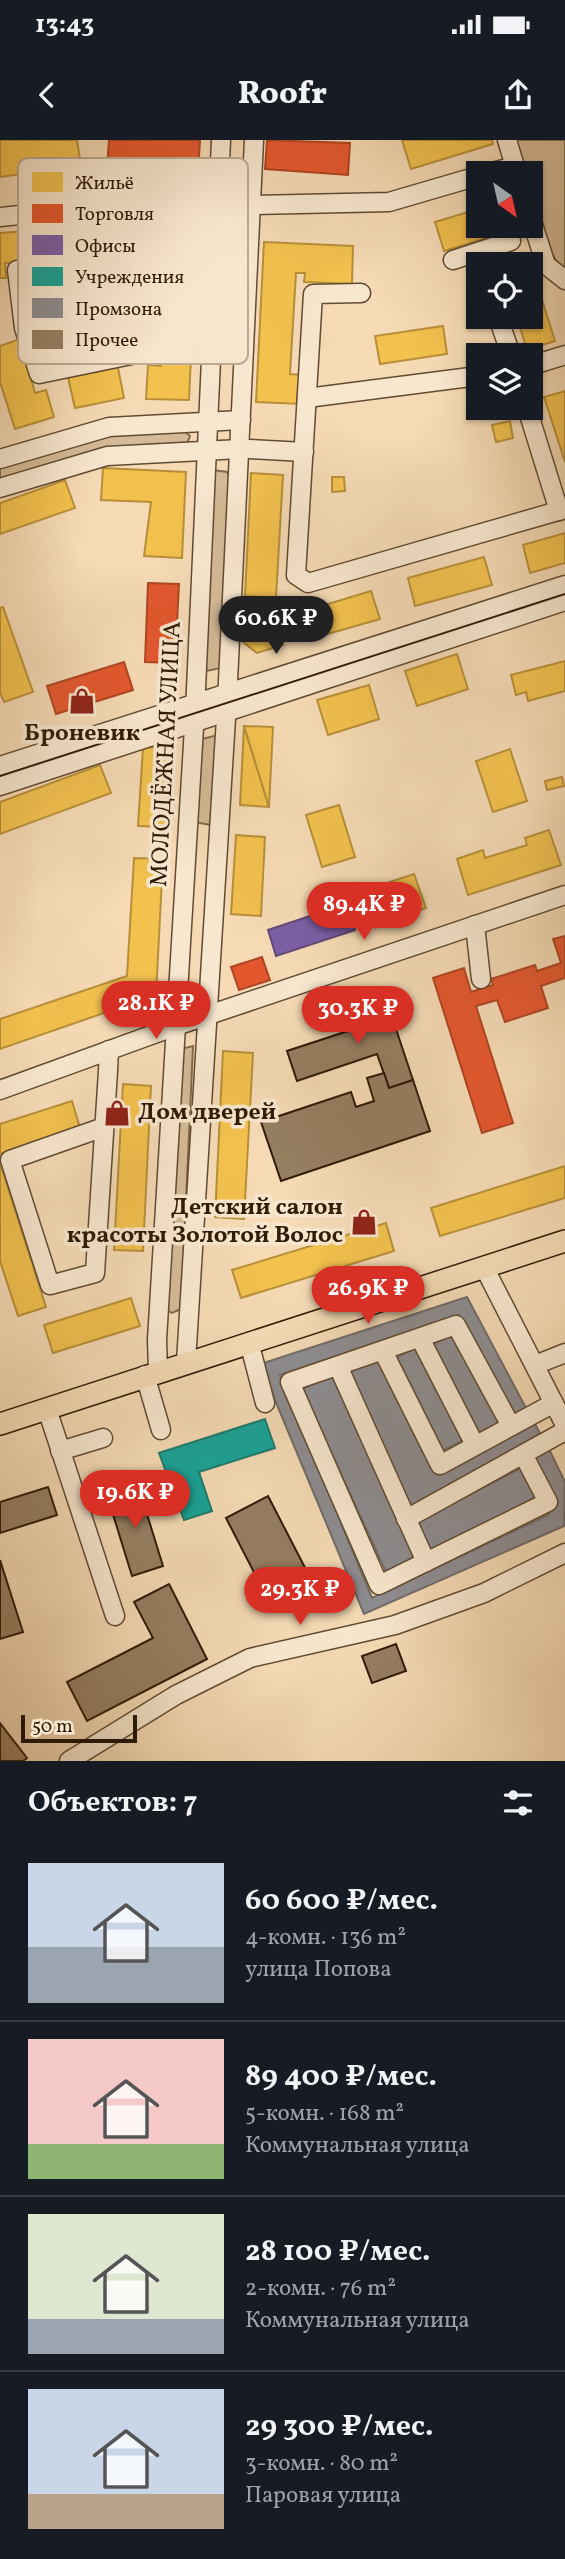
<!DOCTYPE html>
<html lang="ru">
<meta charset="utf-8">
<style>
body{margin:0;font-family:Vollkorn,serif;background:#20242c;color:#f1f3f6;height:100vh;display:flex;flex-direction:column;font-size:26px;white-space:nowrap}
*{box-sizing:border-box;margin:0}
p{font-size:23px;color:#9ea1a6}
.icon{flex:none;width:38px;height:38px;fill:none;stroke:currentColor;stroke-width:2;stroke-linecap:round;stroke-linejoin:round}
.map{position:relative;height:1621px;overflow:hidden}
.details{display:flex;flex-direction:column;background:#171b24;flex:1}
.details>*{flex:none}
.needle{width:46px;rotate:146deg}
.buttons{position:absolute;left:466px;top:21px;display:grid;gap:14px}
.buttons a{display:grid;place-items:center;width:77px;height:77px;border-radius:0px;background:#171b24;box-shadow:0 2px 5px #0004;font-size:35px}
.scale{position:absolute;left:21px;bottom:18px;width:116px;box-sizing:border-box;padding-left:7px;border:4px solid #301b06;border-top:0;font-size:19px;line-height:24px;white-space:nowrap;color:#301b06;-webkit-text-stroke:5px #f8e7cf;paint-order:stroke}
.price{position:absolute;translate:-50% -60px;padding:0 16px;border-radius:24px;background:#d93025;color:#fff;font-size:23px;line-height:46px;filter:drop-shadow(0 2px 4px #0008)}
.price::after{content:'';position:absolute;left:50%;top:42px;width:21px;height:16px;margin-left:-10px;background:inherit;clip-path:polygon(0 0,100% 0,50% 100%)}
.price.active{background:#222;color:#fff}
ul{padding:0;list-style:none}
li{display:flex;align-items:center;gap:21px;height:175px;padding:0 28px}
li+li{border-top:2px solid #363941}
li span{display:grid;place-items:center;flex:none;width:196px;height:140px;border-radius:0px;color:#555}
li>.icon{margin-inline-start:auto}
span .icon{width:84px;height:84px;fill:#fffc;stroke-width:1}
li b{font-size:30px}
h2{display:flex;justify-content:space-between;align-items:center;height:84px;padding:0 28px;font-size:30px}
.status{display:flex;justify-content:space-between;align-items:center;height:49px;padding:0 35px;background:#171b24;direction:ltr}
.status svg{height:19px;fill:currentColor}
header{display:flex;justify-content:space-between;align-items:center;height:91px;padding:0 28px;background:#171b24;font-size:32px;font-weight:800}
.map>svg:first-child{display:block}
</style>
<div class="status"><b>13:43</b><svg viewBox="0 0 49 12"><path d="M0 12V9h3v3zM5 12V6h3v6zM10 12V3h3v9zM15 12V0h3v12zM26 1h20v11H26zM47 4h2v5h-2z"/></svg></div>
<header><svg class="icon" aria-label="back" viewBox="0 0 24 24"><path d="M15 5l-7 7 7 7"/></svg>Roofr<svg class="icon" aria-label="share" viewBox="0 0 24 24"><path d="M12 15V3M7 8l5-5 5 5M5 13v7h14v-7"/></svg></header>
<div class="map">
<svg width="565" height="1621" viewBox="0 0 565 1621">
<rect width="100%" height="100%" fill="#f5dab5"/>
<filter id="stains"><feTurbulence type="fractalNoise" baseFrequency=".00286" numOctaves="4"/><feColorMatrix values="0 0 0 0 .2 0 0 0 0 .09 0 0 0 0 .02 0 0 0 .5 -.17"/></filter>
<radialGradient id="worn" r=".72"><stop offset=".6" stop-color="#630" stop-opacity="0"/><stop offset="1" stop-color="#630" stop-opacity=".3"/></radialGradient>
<g fill="#d4ba97" stroke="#826a4e" stroke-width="2">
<path d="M 515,0 L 565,0 L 565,131 C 547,117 530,56 530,33 L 526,33 Z"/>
<polygon points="183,290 190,296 187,304 0,342 0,327 104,296"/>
<polygon points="213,330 227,332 232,342 221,528 201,532"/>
<polygon points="218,595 211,685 194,682 198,600"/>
<polygon points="193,906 182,1150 181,1169 172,1173 167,1170 181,909"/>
</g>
<g fill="#f2c14e" stroke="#b88f38" stroke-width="2">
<polygon points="0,0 77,0 81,26 0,37"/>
<polygon points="402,0 492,0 493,4 411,29"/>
<polygon points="478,69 478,86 521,87 444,111 435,82"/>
<polygon points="54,89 56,120 5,123 6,138 0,138 0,93"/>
<polygon points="264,102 353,106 352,144 304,142 305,133 296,133 290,234 303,235 302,264 256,262"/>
<polygon points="531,125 555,201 527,210 517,177 530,177"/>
<polygon points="159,172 193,174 189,260 146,259 148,225 161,226"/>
<polygon points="443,186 447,214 380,224 375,196"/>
<polygon points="20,199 35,253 46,250 54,277 15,289 0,242 0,206"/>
<polygon points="117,223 124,258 75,268 67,233"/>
<polygon points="565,251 565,322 544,257"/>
<polygon points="510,281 513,298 496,302 492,285"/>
<polygon points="103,328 186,332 182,418 144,416 151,362 101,360"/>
<polygon points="251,333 283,335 276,458 245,456"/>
<polygon points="332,337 344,337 345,351 332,352"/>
<polygon points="65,340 75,368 0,394 0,363"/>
<polygon points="565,393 565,423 530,433 523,405"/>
<polygon points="484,417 492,445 415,466 408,438"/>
<polygon points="371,451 380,479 303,501 295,474"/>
<polygon points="3,467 33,552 4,562 0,552 0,468"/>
<polygon points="245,478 276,478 283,505 257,513 243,502"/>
<polygon points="457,514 468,549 417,566 405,531"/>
<polygon points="565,521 565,551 528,561 526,552 516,555 511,535"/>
<polygon points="369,545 379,579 328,595 317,560"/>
<polygon points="244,586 269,667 240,665"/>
<polygon points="244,586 273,587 269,667"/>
<polygon points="143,607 173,609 168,687 138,686"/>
<polygon points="510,609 527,661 493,672 476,621"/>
<polygon points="100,625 111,653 0,694 0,662"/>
<polygon points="562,637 564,646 547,650 545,641"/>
<polygon points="339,665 355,717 322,727 306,675"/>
<polygon points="549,690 561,725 468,755 457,719 483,710 485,718 527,705 525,698"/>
<polygon points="236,695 265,697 261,776 231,774"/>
<polygon points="134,718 163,719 156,855 0,909 0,879 127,836"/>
<polygon points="414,734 426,768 375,785 363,751"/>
<polygon points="223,911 253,913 244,1079 215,1077"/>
<polygon points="123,944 151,946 143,1111 114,1110"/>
<polygon points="72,961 80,988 0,1014 0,984"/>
<polygon points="0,1023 46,1167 18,1176 0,1121"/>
<polygon points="565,1026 565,1058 440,1096 431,1068"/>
<polygon points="386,1083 394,1111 241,1158 232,1130"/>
<polygon points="131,1158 140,1186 53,1213 44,1185"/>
</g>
<g fill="#e4572e" stroke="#ae4522" stroke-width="2">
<polygon points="109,0 200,0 198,33 107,28"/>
<polygon points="267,0 350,3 348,35 265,29"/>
<polygon points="148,443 179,444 175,523 145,522"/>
<polygon points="124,522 133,550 56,574 47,546"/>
<polygon points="565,796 565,838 541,846 548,868 505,882 497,860 476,866 513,983 482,993 433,838 464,828 471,852 493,845 491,839 535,825 537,831 561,823 553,799"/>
<polygon points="262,817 270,840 239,850 231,827"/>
</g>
<polygon fill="#7b5ea7" stroke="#644a77" stroke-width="2" points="346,764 355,790 276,816 268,790"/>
<polygon fill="#17a398" stroke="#1e7a6c" stroke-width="2" points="265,1279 275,1308 199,1332 212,1371 184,1380 159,1313"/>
<g fill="#8d8d92" stroke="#716b68" stroke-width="2">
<polygon points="467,1157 526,1268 512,1275 459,1175 280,1235 372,1458 548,1375 555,1357 533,1316 548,1307 565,1342 564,1386 364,1474 260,1224"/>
<polygon points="452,1194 499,1283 475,1295 429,1206"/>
<polygon points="418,1206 466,1299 442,1311 395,1219"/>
<polygon points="377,1217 437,1334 533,1280 541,1295 411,1367 348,1232"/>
<polygon points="332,1236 417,1420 387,1434 302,1249"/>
<polygon points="521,1328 536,1357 431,1412 415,1383"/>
</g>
<g fill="#967e61" stroke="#301b06" stroke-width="2">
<polygon points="384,853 413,940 389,948 377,914 297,941 287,911 363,886 355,863"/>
<polygon points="384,933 389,948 413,940 430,991 281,1041 261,982 351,952 356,967 374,961 367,938"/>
<polygon points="138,1345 163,1426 132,1436 107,1355"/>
<polygon points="48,1347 57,1375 0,1393 0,1362"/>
<polygon points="268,1356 315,1447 273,1469 226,1378"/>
<polygon points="0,1420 23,1492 0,1499"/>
<polygon points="169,1444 207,1519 87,1581 67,1542 153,1498 134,1462"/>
<polygon points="396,1504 406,1531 372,1543 362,1516"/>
<polygon points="0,1583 27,1618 23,1621 0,1621"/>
</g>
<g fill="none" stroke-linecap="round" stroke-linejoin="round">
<g stroke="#614b32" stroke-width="21">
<g id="minor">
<polyline points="507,0 517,33"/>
<polyline points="489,33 515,26"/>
<polyline points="77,69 79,123 17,130 24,188 39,234 141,213 159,154 159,123 79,123"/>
<polyline points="530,75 546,125 565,140"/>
<polyline points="0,77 77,69 389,62 478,36"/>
<polyline points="453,120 511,101"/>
<polyline points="361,153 313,154 296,435 308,443 565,369"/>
<polyline points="159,154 214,154"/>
<polyline points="498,177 511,215"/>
<polyline points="530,226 565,215"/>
<polyline points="307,258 478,236"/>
<polyline points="527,268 559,371"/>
<polyline points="249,309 304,312"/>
<polyline points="0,319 109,287 241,280"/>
<polyline points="0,348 107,316 240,309"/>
<polyline points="0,626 565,445"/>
<polyline points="0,646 565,461"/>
<polyline points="475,785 481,839"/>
<polyline points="0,950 176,886 565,755"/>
<polyline points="104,987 10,1020 50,1145 95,1133 108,931 109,910"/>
<polyline points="484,1127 565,1285"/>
<polyline points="420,1198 475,1305"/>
<polyline points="249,1202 265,1263"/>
<polyline points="383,1211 440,1325 554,1263"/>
<polyline points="186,1222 227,562 254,0"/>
<polyline points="535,1225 565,1213"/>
<polyline points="338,1226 426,1422"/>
<polyline points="158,1231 157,1200 195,571 221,0"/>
<polyline points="145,1235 161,1290"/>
<polyline points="47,1269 115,1476"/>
<polyline points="511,1286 456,1185 290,1242 379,1445 548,1362 524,1316"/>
<polyline points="60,1311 103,1298"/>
<polyline points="406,1379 565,1291"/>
<polyline points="69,1621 176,1555 250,1518 395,1485 484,1453 565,1413"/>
</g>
</g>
<g stroke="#301b06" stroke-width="24">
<polyline id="major" points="0,1284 565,1101"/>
</g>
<use href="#minor" stroke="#f8e7cf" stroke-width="18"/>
<use href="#major" stroke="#f5dab5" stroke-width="21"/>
<polyline stroke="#301b06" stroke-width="2" points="0,636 565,454"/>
</g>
<defs>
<g id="shop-bare" transform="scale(2.1)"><path d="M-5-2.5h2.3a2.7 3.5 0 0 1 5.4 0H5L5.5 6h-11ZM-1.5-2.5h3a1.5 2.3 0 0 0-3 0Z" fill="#8f2418" stroke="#f8e7cf" stroke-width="2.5" paint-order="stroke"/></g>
</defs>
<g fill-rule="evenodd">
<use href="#shop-bare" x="82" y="561"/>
<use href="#shop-bare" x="117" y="973"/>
<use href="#shop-bare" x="364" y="1082"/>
</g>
<g text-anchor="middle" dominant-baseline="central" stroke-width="7" stroke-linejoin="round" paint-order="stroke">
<g font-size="24" font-weight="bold" fill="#301b06" stroke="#f8e7cf">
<text x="82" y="594">Броневик</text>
<text x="138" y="973" text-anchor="start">Дом дверей</text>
<text x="343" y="1068" text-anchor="end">Детский салон<tspan x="343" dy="28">красоты Золотой Волос</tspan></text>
</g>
<g font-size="24" fill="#301b06" stroke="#f8e7cf">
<text transform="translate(167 614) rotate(-87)">МОЛОДЁЖНАЯ УЛИЦА</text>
</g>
</g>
<rect x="18" y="18" width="230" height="206" rx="10" fill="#f8e7cf" stroke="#bcaa93" stroke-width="2"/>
<rect x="32" y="32" width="31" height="20" fill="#f2c14e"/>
<rect x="32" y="64" width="31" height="19" fill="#e4572e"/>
<rect x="32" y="95" width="31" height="20" fill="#7b5ea7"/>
<rect x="32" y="127" width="31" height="19" fill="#17a398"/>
<rect x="32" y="158" width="31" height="20" fill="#8d8d92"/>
<rect x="32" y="190" width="31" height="19" fill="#967e61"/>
<g font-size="19" fill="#301b06">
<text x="75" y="49">Жильё</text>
<text x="75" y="80">Торговля</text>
<text x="75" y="112">Офисы</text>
<text x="75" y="143">Учреждения</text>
<text x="75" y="175">Промзона</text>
<text x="75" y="206">Прочее</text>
</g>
<rect width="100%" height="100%" filter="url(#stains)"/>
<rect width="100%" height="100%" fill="url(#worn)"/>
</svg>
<div class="buttons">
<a><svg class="needle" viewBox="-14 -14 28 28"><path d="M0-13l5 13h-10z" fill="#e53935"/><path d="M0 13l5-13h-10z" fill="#9ea1a6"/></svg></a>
<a><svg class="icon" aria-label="locate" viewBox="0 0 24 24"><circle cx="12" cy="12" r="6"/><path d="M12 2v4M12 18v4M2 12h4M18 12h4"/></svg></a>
<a><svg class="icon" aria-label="layers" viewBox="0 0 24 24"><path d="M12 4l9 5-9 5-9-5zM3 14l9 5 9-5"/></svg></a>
</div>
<div class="scale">50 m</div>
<b class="price active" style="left:276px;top:516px">60.6K ₽</b>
<b class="price" style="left:364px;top:802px">89.4K ₽</b>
<b class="price" style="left:156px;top:901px">28.1K ₽</b>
<b class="price" style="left:358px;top:906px">30.3K ₽</b>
<b class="price" style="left:368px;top:1186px">26.9K ₽</b>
<b class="price" style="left:135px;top:1390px">19.6K ₽</b>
<b class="price" style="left:300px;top:1487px">29.3K ₽</b>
</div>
<section class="details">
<h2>Объектов: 7<svg class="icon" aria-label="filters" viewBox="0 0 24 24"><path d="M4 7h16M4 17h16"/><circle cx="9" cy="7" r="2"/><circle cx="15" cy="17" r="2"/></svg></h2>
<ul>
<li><span style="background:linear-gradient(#c9d6e8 60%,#9aa5b1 0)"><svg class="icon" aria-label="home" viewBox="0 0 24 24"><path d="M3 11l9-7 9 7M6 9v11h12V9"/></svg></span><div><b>60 600 ₽/мес.</b><p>4-комн. · 136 m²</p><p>улица Попова</p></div></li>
<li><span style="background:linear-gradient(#f6c9c9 75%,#8fb573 0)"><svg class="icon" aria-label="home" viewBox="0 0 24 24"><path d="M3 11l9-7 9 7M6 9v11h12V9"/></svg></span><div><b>89 400 ₽/мес.</b><p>5-комн. · 168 m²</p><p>Коммунальная улица</p></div></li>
<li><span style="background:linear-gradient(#dfe7d0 75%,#9aa5b1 0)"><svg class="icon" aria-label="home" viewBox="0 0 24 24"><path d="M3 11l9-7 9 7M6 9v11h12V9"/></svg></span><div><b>28 100 ₽/мес.</b><p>2-комн. · 76 m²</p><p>Коммунальная улица</p></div></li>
<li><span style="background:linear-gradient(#c9d6e8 75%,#b9a48a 0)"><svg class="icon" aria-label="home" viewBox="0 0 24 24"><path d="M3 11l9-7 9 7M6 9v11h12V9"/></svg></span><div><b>29 300 ₽/мес.</b><p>3-комн. · 80 m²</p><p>Паровая улица</p></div></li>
</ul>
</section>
